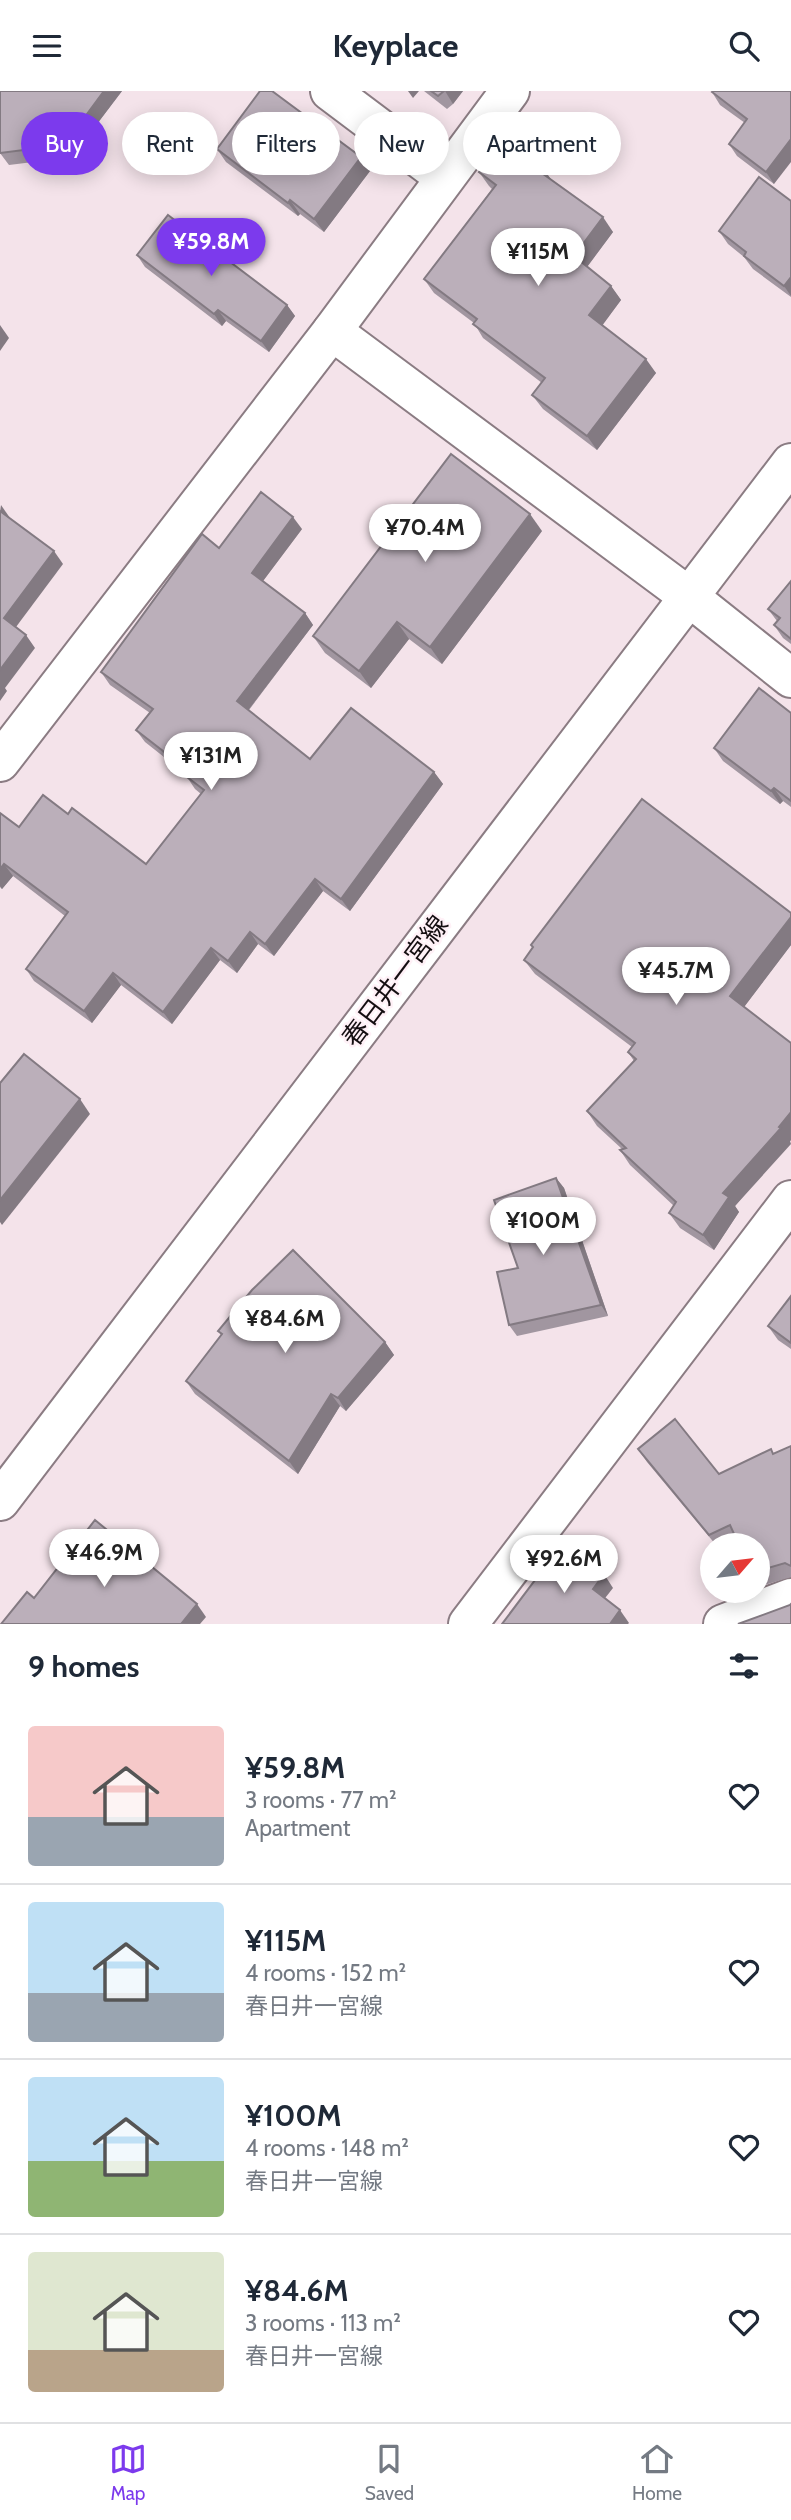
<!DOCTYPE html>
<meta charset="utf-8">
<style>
body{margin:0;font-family:Cabin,"Noto Sans JP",sans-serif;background:#f2f2f3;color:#1f2937;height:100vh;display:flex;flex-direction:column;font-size:26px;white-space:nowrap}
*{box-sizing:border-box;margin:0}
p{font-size:23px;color:#747a83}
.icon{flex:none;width:38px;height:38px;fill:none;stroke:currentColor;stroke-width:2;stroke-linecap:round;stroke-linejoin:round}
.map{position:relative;height:1533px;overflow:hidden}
.details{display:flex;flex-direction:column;background:#fff;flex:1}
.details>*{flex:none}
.guide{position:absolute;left:21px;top:21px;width:749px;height:63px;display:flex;gap:14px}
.needle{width:46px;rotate:62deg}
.fabs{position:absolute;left:700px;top:1442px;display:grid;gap:14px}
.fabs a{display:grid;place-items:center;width:70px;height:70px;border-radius:50%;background:#fff;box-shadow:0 4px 18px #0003;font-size:35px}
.price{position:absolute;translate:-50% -60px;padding:0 16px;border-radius:24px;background:#fff;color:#222;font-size:23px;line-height:46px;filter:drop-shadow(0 2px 4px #0008)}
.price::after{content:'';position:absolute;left:50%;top:42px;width:21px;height:16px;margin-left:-10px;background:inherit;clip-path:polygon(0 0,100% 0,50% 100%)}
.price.selected{background:#7c3aed;color:#fff}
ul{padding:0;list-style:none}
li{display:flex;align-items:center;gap:21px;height:175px;padding:0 28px}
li+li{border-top:2px solid #e0e1e3}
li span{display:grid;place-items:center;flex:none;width:196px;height:140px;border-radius:7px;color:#555}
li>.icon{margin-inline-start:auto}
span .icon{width:84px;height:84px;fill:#fffc;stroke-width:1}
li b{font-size:30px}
h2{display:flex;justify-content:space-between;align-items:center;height:84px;padding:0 28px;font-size:30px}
.pill{padding:0 24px;border-radius:32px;background:#fff;box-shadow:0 4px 18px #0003;font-size:24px;line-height:63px}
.pill.selected{background:#7c3aed;color:#fff}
header{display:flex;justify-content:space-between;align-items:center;height:91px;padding:0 28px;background:#fff;font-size:32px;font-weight:700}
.menu{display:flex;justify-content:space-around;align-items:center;height:98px;border-top:2px solid #e0e1e3;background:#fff;font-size:19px;color:#747a83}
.menu a{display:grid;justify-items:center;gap:4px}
.menu .selected{color:#7c3aed}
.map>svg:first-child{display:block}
</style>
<header><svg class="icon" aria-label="menu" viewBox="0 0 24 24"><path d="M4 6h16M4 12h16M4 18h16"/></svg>Keyplace<svg class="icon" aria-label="search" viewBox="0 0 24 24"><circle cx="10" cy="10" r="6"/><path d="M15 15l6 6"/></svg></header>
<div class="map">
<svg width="791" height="1533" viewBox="0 0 791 1533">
<rect width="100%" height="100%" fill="#f4e3ea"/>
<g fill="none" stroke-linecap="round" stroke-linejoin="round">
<g stroke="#8b7c83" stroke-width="42">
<g id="minor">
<polyline points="330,0 443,85"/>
<polyline points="332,240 688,505 791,587"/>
<polyline points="0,671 332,240 510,0"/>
<polyline points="468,1533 791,1109"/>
<polyline points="723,1533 791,1507"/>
</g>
</g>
<g stroke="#8b7c83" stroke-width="42">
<polyline id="major" points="0,1410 791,372"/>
</g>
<use href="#minor" stroke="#fff" stroke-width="38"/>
<use href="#major" stroke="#fff" stroke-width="38"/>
</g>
<g fill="#a196a0">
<polygon points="0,0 122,0 78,58 64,60 65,67 9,74 0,62"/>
<polygon points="424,0 463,0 453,13 447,18"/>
<polygon points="791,0 774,93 737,65 729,53 745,32 720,14 712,1"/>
<polygon points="217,58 370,80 324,141 300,123 298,125 226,71"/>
<polygon points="479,81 552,89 613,141 587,176 611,195 621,209 602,234 656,282 597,359 543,318 532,304 542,292 483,247 474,232 434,202 424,188 492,98 489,95"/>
<polygon points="791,110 791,206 753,178 744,166 728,153 719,140"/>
<polygon points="137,164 287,214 295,225 269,261 226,230 222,235 145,176"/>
<polygon points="302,438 263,490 305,522 313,534 249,619 310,668 434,681 443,693 350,820 323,800 274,865 258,853 237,882 220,869 172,933 121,894 92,932 34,890 26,878 65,825 13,785 2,798 0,796 0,722 19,736 68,723 146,773 201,703 195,698 187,686 188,685 145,651 136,639 150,622 110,594 101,581 219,457"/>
<polygon points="542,440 442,573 409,548 371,597 325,562 313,545"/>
<polygon points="791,490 791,553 783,547 774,534 777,530 768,518"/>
<polygon points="791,622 791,716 783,710 780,713 723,670 714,657"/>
<polygon points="791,822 791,854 744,916 791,952 791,1049 735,1115 739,1121 714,1159 680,1137 669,1122 674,1115 630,1074 620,1059 622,1058 597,1035 587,1020 634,970 628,961 632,956 535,883 524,869"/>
<polygon points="556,1087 564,1097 608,1225 517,1245 509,1234 518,1177"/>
<polygon points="791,1205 791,1258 778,1249 768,1235"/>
<polygon points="218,1240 385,1251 394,1264 346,1320 340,1315 298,1383 195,1303 186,1290 221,1244"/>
<polygon points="791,1355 791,1486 761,1495 758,1490 758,1454 736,1448 723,1454 716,1454 647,1371 638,1358 719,1383 774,1363"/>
</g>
<g fill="#837a82">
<polygon points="104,0 122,0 78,58 70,46"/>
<polygon points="408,0 419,0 413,7"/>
<polygon points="445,0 463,0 453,13"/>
<polygon points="55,48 64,60 65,67 56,55"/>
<polygon points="791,48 791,71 774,93 766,81"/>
<polygon points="361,66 370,80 324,141 314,128"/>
<polygon points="542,75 552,90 539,80"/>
<polygon points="290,109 300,123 298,125 288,112"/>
<polygon points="603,126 613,141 584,180 574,165"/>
<polygon points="791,186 791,205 784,195"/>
<polygon points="611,195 621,209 599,239 589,224"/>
<polygon points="287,214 295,225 269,261 261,250"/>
<polygon points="218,219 226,230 222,235 214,223"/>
<polygon points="0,234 9,247 0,260"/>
<polygon points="646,268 656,282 597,359 587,345"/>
<polygon points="1,414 10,427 0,421"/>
<polygon points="530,423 542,440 442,573 430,556"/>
<polygon points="293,426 302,438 260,494 252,482"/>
<polygon points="54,460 63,473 13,540 4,527"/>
<polygon points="305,522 313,534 246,622 237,610"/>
<polygon points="397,531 409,548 371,597 359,580"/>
<polygon points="26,544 35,557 5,597 7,600 0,610 0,579"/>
<polygon points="434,681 443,693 350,820 341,808"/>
<polygon points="774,697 783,710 780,713 771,700"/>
<polygon points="4,773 13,785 2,798 0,795 0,778"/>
<polygon points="315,788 323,800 274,865 265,853"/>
<polygon points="791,826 791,854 741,920 730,905"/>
<polygon points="250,841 258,853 237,882 228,870"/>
<polygon points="211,857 220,869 172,933 163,921"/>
<polygon points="113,882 121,894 92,932 84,920"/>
<polygon points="80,1008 90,1023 2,1134 0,1131 0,1109"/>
<polygon points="791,1021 791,1049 790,1050 791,1053 735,1115 739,1121 714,1159 703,1144 723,1102"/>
<polygon points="556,1087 564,1097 608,1225 601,1214"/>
<polygon points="385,1251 394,1264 346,1320 338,1307"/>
<polygon points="331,1303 340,1315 298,1383 289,1370"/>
<polygon points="604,1483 613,1497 602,1511 593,1498"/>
<polygon points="197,1513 206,1526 200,1533 181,1533"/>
<polygon points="620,1519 629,1532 628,1533 610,1533"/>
</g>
<g fill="#bbafba" stroke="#837a82" stroke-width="2">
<polygon points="0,0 104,0 70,46 55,48 56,55 0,62"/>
<polygon points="260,0 272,0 361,66 314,128 290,109 288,112 217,58"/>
<polygon points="431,0 444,0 438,5"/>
<polygon points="713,0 791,0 791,48 766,81 729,53 747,28 712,1"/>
<polygon points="505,46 542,75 539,80 603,126 574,165 611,195 589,224 646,268 587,345 532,304 545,287 473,233 477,228 424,188 496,94 479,81"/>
<polygon points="759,86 791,110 791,186 784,195 744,165 746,161 719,140"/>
<polygon points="168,124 287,214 261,250 218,219 214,223 137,164"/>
<polygon points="451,363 530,423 430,556 397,531 359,580 313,545"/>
<polygon points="261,401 293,426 252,482 305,522 237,610 310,668 351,617 434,681 341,808 315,788 265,853 250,841 228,870 211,857 163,921 113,882 84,920 26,878 68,821 4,773 0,778 0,722 19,736 43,704 68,723 72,717 146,773 204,699 187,686 190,681 136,639 153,618 101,581 202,443 219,457"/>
<polygon points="0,420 54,460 4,527 26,544 0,579"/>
<polygon points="791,490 791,548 774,534 780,527 768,518"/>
<polygon points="759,597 791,622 791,710 774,697 771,700 714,657"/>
<polygon points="642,708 791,822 791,826 730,905 791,952 791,1021 779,1036 781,1037 723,1102 729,1106 703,1144 669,1122 676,1111 620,1059 626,1057 587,1020 636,968 628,961 635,952 524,869 533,856 531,854"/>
<polygon points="24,963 80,1008 0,1109 0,992"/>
<polygon points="556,1087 601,1214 509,1234 497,1181 518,1177 494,1109"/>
<polygon points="293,1159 385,1251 338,1307 331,1303 289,1370 186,1290 222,1243 218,1240 252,1199"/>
<polygon points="791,1205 791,1252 768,1235"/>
<polygon points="675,1328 719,1383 771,1358 773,1363 791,1355 791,1475 785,1472 758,1480 758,1454 739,1454 730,1434 709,1444 638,1358"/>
<polygon points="95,1429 197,1513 181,1533 1,1533 27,1501 34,1507"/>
<polygon points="563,1452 604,1483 593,1498 620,1519 610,1533 502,1533"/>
<polygon points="791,1513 791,1533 738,1533 790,1514"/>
</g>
<g text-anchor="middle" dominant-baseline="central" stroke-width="5" stroke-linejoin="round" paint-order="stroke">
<g font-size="26" fill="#140e11" stroke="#fff1f7">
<text transform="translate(395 890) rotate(-53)">春日井一宮線</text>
</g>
</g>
</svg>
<div class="fabs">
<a><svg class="needle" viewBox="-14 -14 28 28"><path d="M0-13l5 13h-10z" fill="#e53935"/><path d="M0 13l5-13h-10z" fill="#747a83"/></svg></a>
</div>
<b class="price selected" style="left:211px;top:187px">¥59.8M</b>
<b class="price" style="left:538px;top:197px">¥115M</b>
<b class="price" style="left:425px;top:473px">¥70.4M</b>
<b class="price" style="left:211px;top:701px">¥131M</b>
<b class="price" style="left:676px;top:916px">¥45.7M</b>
<b class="price" style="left:543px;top:1166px">¥100M</b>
<b class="price" style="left:285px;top:1264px">¥84.6M</b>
<b class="price" style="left:104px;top:1498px">¥46.9M</b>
<b class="price" style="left:564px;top:1504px">¥92.6M</b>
<div class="guide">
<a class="pill selected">Buy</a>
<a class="pill">Rent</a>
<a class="pill">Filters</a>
<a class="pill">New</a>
<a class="pill">Apartment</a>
</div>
</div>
<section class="details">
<h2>9 homes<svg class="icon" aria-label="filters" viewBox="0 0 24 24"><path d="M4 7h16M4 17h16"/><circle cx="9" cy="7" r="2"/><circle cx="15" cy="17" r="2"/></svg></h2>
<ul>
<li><span style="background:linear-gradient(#f6c9c9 65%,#9aa5b1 0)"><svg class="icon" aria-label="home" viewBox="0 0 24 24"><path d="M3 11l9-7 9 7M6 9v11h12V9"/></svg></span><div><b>¥59.8M</b><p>3 rooms · 77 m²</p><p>Apartment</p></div><svg class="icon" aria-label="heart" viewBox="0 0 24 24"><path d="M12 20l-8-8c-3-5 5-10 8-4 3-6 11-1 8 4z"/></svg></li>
<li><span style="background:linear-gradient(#bfe0f5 65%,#9aa5b1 0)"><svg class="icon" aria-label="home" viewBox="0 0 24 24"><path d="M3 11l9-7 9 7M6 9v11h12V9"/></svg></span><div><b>¥115M</b><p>4 rooms · 152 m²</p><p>春日井一宮線</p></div><svg class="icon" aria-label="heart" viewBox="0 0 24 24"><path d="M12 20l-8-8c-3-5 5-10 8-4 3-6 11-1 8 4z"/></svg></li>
<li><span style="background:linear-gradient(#bfe0f5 60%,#8fb573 0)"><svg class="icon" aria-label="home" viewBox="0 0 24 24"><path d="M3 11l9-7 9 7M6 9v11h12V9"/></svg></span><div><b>¥100M</b><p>4 rooms · 148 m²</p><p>春日井一宮線</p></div><svg class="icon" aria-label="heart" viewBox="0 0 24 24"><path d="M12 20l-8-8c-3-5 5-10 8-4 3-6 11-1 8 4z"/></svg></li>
<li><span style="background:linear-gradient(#dfe7d0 70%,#b9a48a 0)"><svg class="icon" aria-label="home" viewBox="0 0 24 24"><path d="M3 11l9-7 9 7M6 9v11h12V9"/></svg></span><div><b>¥84.6M</b><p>3 rooms · 113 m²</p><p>春日井一宮線</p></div><svg class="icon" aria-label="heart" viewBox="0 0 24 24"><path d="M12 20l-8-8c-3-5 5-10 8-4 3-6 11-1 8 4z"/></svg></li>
</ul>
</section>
<nav class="menu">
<a class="selected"><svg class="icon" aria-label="map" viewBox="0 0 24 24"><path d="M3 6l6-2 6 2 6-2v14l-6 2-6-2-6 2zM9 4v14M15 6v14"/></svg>Map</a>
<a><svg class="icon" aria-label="saved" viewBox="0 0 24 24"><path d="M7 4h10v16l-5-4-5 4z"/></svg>Saved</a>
<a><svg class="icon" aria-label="home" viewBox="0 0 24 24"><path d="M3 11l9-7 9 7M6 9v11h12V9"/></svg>Home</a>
</nav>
